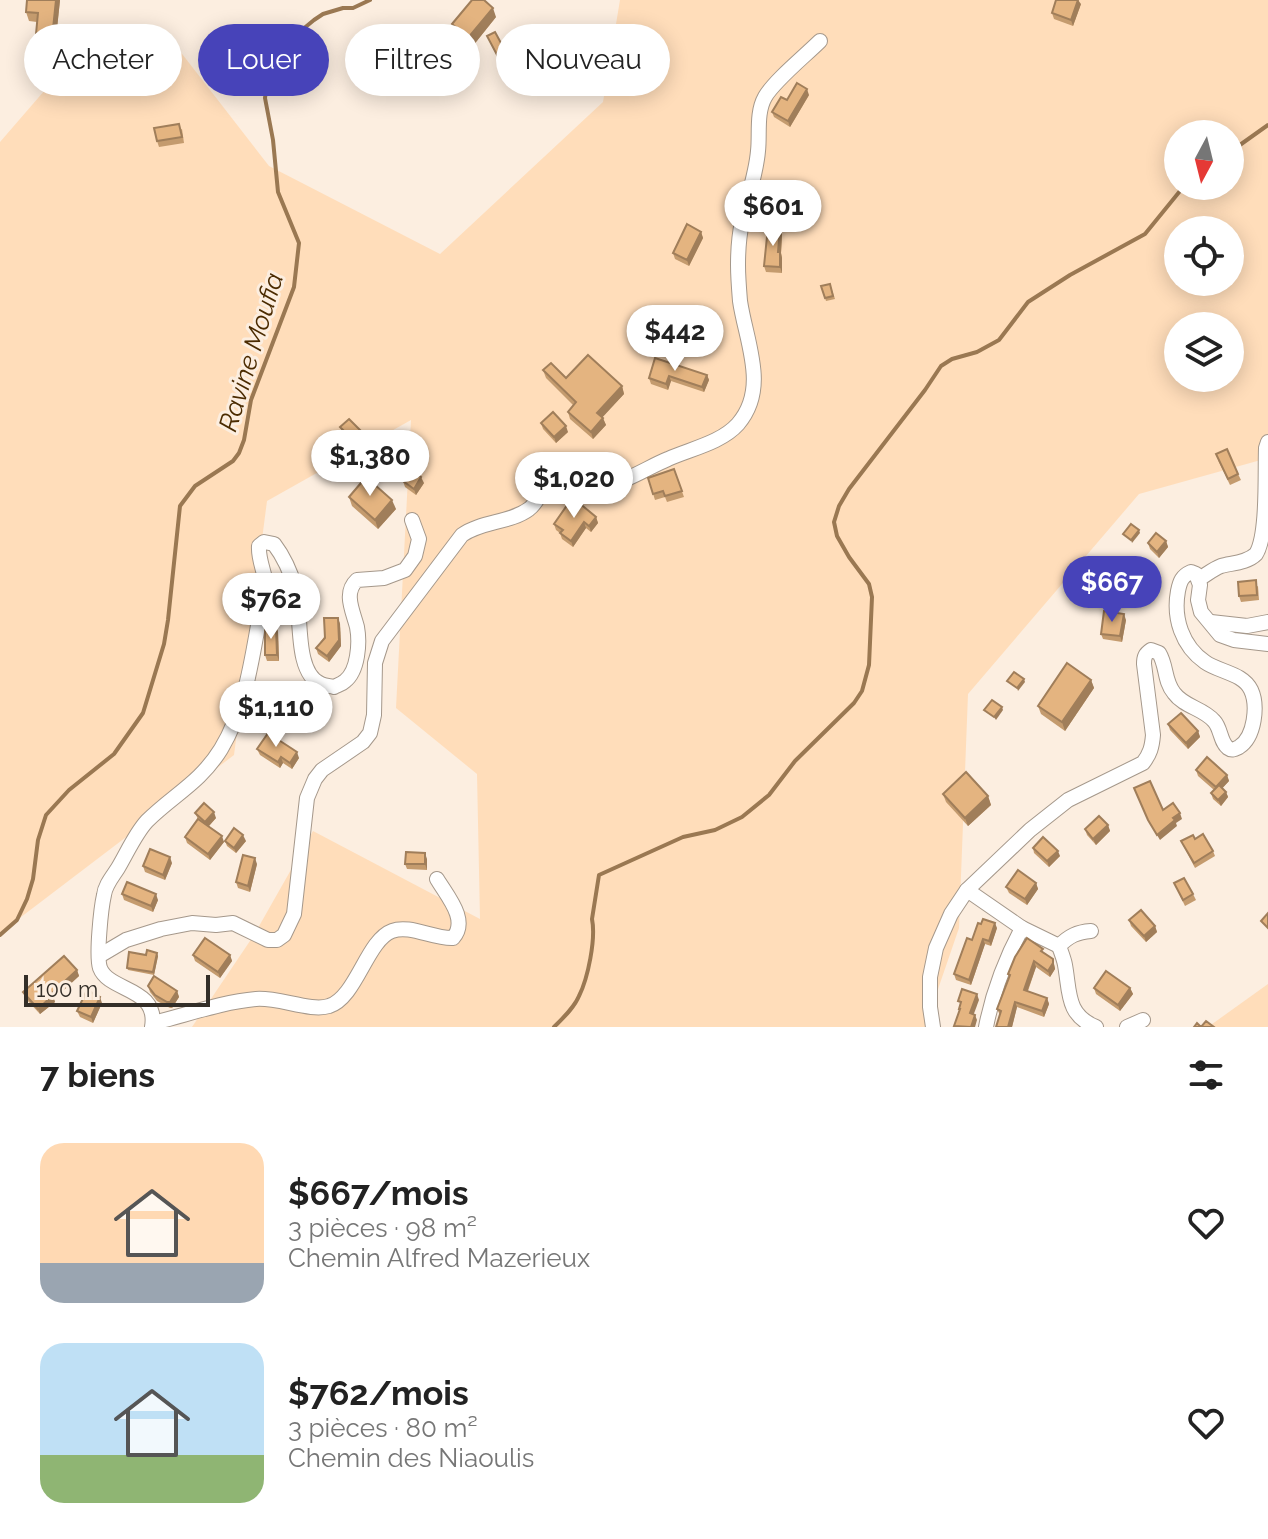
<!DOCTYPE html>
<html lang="fr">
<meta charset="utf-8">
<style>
body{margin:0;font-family:Raleway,sans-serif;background:#f2f2f2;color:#222;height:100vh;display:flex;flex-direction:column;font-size:30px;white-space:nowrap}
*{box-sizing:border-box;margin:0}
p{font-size:26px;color:#767676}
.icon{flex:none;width:44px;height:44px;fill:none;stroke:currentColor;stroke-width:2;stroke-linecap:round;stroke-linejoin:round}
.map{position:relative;height:1027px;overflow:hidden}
.details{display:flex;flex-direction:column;background:#fff;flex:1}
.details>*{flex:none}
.banner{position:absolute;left:24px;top:24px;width:800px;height:72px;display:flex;gap:16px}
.needle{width:52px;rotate:187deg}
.fabs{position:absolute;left:1164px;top:120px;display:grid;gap:16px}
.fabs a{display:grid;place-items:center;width:80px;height:80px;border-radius:50%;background:#fff;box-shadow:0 4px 20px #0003;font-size:40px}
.scale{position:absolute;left:24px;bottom:20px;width:186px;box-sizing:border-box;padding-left:8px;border:4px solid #332e28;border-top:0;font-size:22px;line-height:28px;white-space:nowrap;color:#332e28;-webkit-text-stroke:6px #fceee0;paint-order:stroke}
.price{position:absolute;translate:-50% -68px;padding:0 18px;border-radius:28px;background:#fff;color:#222;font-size:26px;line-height:52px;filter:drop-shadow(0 2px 4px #0008)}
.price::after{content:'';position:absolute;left:50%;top:48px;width:24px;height:18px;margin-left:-12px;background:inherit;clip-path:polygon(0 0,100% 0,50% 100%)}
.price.current{background:#4743b9;color:#fff}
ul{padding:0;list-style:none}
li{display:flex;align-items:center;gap:24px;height:200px;padding:0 40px}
li span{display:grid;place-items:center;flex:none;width:224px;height:160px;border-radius:24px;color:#555}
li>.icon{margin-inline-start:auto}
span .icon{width:96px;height:96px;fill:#fffc;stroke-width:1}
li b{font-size:34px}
h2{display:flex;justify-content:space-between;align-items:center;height:96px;padding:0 40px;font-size:34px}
.chip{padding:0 28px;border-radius:36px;background:#fff;box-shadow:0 4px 20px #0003;font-size:28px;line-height:72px}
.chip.current{background:#4743b9;color:#fff}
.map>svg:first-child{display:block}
</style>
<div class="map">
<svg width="1268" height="1027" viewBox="0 0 1268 1027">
<rect width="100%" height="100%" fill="#fceee0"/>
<g fill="#ffddba" fill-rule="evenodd">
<path d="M 620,0 L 1268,0 L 1268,458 L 1139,494 L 968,694 L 959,928 L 925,1027 L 192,1027 L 254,935 L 313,831 L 480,919 L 477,774 L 396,708 L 411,420 L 267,501 L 234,755 L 0,933 L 0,142 L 45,90 L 162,28 L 269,166 L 440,254 L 603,102 ZM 1178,134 L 1230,134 L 1230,186 L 1178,186 ZM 1178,230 L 1230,230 L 1230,282 L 1178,282 ZM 1178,326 L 1230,326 L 1230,378 L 1178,378 Z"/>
<polygon points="1268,984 1268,1027 1208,1027"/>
</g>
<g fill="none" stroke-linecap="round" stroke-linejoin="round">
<g stroke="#9a7852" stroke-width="4">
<polyline points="1230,152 1268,125"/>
<polyline points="0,935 17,920 27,899 33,879 38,840 46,815 69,790 114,754 143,713 164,644 168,620 180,506 195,486 233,461 239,453 244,440 251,400 294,287 299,243 278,192 273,140 265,98 269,69 289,49 297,34 314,20 323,14 343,8 353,8 370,0"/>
<path d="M 554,1027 C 563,1018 574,1008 579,996 C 588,978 596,939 592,919 L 599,875 L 683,837 L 715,830 L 742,817 L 769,795 L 795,761 L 854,703 L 862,691 L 869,665 L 872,597 L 869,584 L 849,557 L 837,536 L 834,522 L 839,506 L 849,489 L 925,390 L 941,366 L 952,359 L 977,352 L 999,340 L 1028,302 L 1070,275 L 1145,234 L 1180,191 L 1186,186"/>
</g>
<g stroke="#a5988b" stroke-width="16">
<g id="minor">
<path d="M 1199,579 C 1206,575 1213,569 1221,566 C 1232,563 1247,563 1256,554 C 1268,535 1265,473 1266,448 L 1268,442"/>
<polyline points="1211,622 1247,626 1268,622"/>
<polyline points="967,890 1022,928 1059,946"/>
<path d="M 1091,931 C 1077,932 1069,936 1059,946 C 1061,952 1064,959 1065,965 C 1070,992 1066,1015 1096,1027"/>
<path d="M 99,956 L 126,940 L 161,929 L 192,923 L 216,925 L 233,923 L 268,940 L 277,940 L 284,935 L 294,914 L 307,798 L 315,779 L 322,770 L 363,742 L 370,733 L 374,715 L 375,663 L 382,641 L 462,535 C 482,521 510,523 529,509 C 539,502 541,487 552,481 C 563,476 587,487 600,486 C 624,484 646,468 668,459 C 690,449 721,443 738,424 C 769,388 746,342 740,301 C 739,289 738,277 738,265 C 738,251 739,236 742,222 C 747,199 756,175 758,151 C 760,134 756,113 765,97 C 774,81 806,55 820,41"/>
<path d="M 153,1023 C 186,1015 222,1002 256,999 C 278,997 311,1012 329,1006 C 356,998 367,940 392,931 C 410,924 433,939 453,938 C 469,920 447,896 437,879"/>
<path d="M 152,1027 C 159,987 109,992 100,968 C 96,956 101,908 104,895 C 105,885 113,876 118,868 C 127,853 135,834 147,821 C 173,795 200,783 221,749 C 251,699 253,641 266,585 C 265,572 258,560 259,546 L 264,542 L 274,544 C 284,557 291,573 296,590 C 302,614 294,673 321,684 C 325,686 330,686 334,687 C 338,685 342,684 345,681 C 358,671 360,643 357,627 C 353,611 343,593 357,580 L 384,578 L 405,570 L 415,556 L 419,539 L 412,520"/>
<path d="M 933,1027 L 930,1007 L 930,977 L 936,948 L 951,914 L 967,890 L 1030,830 L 1068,800 L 1143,763 C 1150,754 1152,747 1153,735 L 1144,664 C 1144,657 1145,654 1151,650 L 1159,653 C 1167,666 1164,681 1174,693 C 1184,707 1203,708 1214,721 C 1221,728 1220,742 1228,748 C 1232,751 1235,749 1239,747 C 1255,737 1258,705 1251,690 C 1243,673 1219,672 1205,662 C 1182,646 1173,618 1178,591 C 1180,581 1182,576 1191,572 L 1196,574 L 1200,585 L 1198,600 L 1201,612 L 1220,635 L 1234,640 L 1268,644"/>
<path d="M 986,1027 C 993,991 1005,960 1022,928"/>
<polyline points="1127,1027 1143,1020"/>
</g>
</g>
<use href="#minor" stroke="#fff" stroke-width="14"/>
</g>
<g fill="#c49b6e">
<polygon points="34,0 60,0 54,57 43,56 40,47 40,42 36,34 37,22 29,21 26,12"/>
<polygon points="1081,4 1073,26 1054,19 1052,13"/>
<polygon points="496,17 472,47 455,33 452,24"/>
<polygon points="487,36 521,80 524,86 515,91"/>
<polygon points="411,54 385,75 376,63 374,57"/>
<polygon points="809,95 790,127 774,117 772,112 787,100"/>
<polygon points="182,129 184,143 159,147 157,141"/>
<polygon points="780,228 782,234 781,253 782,258 782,273 766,272 764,266"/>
<polygon points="701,232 703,238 689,266 675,259 673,253"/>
<polygon points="830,284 835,299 826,301 821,286"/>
<polygon points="655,358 707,375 709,380 704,392 671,381 668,390 651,384 649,378"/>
<polygon points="543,370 566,378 622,386 624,394 602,417 606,425 593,439 570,419 568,412 573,405 546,378"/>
<polygon points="541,423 568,432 556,443 543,429"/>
<polygon points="340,427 366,440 347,458 338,449 336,443 344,435"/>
<polygon points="1218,460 1238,474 1241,480 1230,485"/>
<polygon points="674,469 684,497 667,502 665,497 655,500 648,478"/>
<polygon points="403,481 424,483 416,495 405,487"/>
<polygon points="349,497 396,509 378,529 352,506"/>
<polygon points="575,505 596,517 598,523 591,532 586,528 573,547 562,539 560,533 556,530 554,524"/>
<polygon points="1166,541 1168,547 1159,558 1150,549 1148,543"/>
<polygon points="1258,586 1259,600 1241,602 1239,596"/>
<polygon points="338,618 340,624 341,646 329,662 318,654 316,648"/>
<polygon points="1126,620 1122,642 1103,639 1101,634"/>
<polygon points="276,626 278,632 279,661 267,661 265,655"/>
<polygon points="1091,680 1094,688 1065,731 1041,714 1038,706"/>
<polygon points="290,703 323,704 312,722 292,709"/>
<polygon points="1168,724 1198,731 1200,737 1188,749 1170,730"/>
<polygon points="257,749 299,758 292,769 283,763 280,768 260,755"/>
<polygon points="1196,770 1227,775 1229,781 1222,788 1226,792 1228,797 1221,806 1213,799 1211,793 1214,790 1198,776"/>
<polygon points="943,794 988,796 991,805 968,826 946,802"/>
<polygon points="195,813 216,818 209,826 224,842 210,860 187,843 185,837 198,819"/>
<polygon points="1108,825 1110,831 1096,845 1087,835 1085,829"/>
<polygon points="1195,839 1213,851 1215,856 1195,868 1181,841"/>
<polygon points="225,841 246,841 236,853 227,846"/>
<polygon points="1033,848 1060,856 1049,867 1034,853"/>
<polygon points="427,859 427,870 407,869 405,864"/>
<polygon points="172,863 165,880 145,872 143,866"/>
<polygon points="257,864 250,892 238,888 236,882"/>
<polygon points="1036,883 1038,889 1027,905 1009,893 1006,887"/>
<polygon points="1174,883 1193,894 1196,900 1185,906"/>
<polygon points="122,894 158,900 153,912 124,900"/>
<polygon points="1129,920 1155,926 1157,932 1146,942 1131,926"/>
<polygon points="997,928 991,946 985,944 971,985 956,980 954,974 972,940"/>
<polygon points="1045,954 1053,959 1055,969 1050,977 1036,967 1028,991 1047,998 1049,1004 1044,1017 1017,1007 1012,1027 996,1027 1000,1015 997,1009 1009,977 1008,974"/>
<polygon points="193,955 230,955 232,961 220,978 195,961"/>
<polygon points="158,956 154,975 128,970 127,968"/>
<polygon points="77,970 79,976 54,999 55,1002 40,1014 25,998 23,992"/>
<polygon points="148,986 177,991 179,997 172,1008 170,1008 157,1001 150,992"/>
<polygon points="1094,988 1130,988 1133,994 1120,1011 1096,994"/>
<polygon points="102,1003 93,1023 80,1017 77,1011"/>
</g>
<g fill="#a07e5a">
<polygon points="56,0 60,0 54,57 51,48"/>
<polygon points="1078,0 1081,4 1073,26 1071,20"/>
<polygon points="493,8 496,17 472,47 468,38"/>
<polygon points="409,48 411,54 385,75 383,69"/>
<polygon points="807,89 809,95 790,127 788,121"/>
<polygon points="780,228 782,234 781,253 782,258 782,273 780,267 778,252"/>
<polygon points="701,232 703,238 689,266 687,260"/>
<polygon points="707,375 709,380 704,392 702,387"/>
<polygon points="669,376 671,381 668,390 666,384"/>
<polygon points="622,386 624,394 600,420 597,413"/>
<polygon points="603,418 606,425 593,439 591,432"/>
<polygon points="566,426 568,432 556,443 554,437"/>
<polygon points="364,434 366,440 347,458 345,452"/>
<polygon points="421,477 424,483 416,495 414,489"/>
<polygon points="392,500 396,509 378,529 375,520"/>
<polygon points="596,517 598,523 591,532 589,526"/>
<polygon points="584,522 586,528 573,547 571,541"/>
<polygon points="1139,530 1140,533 1132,543 1131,540"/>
<polygon points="1166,541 1168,547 1159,558 1157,552"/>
<polygon points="1124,614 1126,620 1122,642 1120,636"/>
<polygon points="338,618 340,624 341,646 329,662 327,656"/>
<polygon points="276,626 278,632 279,661 277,655"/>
<polygon points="1024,679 1025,682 1018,691 1017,688"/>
<polygon points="1091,680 1094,688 1065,731 1062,722"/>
<polygon points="321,698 323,704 312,722 309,716"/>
<polygon points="1002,707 1003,710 996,720 994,717"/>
<polygon points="1198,731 1200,737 1188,749 1186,743"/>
<polygon points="297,752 299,758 292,769 290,763"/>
<polygon points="281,757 283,763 280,768 278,762"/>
<polygon points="1227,775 1229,781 1218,793 1216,787"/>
<polygon points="1226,792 1228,797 1221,806 1218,800"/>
<polygon points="988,796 991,805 968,826 965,818"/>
<polygon points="214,812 216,818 207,828 205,822"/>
<polygon points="1180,813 1182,819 1176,823 1177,826 1160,840 1157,835 1173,818"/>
<polygon points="1108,825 1110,831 1096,845 1093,839"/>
<polygon points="243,835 246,841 236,853 234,848"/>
<polygon points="222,836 224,842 210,860 208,854"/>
<polygon points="1058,851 1060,856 1049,867 1047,861"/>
<polygon points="425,853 427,859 427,870 425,864"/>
<polygon points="170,857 172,863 165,880 163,875"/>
<polygon points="255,858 257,864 250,892 248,886"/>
<polygon points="1036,883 1038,889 1027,905 1025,899"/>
<polygon points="156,894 158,900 153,912 151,906"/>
<polygon points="995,923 997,928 991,946 989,941"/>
<polygon points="1155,926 1157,932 1146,942 1144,936"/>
<polygon points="983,939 985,944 971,985 969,980"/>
<polygon points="157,953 158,956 154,975 153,972"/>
<polygon points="230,955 232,961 220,978 218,972"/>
<polygon points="1053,959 1055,969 1050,977 1048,971"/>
<polygon points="1034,961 1036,967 1026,995 1024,990"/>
<polygon points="77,970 79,976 54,999 55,1002 40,1014 38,1009 51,994"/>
<polygon points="1130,988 1133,994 1120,1011 1118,1005"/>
<polygon points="177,991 179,997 172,1008 170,1002"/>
<polygon points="977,994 979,1000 972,1019 970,1013"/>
<polygon points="100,997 102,1003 93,1023 91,1017"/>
<polygon points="1047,998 1049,1004 1044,1017 1042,1011"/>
<polygon points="1015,1002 1017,1007 1012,1027 1008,1027"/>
<polygon points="975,1015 977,1020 975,1027 971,1027"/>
</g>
<g fill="#e4b480" stroke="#a07e5a" stroke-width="2">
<polygon points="27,0 56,0 51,48 40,47 41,34 36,34 38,13 26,12"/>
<polygon points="472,0 484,0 493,8 468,38 452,24"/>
<polygon points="1056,0 1078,0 1071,20 1052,13"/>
<polygon points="495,32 521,80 513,85 487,36"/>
<polygon points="399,36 409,48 383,69 374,57"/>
<polygon points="797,83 807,89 788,121 772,112 781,97 787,100"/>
<polygon points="179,124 182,137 157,141 154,128"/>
<polygon points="687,224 701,232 687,260 673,253"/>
<polygon points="768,227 780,228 778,252 780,252 780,267 764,266"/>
<polygon points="830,284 833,296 825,298 821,286"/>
<polygon points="588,355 622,386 597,413 603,418 591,432 568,412 576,402 543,370 551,363 566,378"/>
<polygon points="655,358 707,375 702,387 669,376 666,384 649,378"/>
<polygon points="553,412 566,426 554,437 541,423"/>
<polygon points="349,419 364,434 345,452 336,443 346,433 340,427"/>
<polygon points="1227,449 1238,474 1228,479 1216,454"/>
<polygon points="674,469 682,491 665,496 663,491 653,494 648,478"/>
<polygon points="410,470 421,477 414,489 403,481"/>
<polygon points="366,477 392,500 375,520 349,497"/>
<polygon points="570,501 575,505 578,502 596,517 589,526 584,522 571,541 560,533 563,530 554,524"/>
<polygon points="1131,524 1139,530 1131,540 1123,534"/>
<polygon points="1156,533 1166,541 1157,552 1148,543"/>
<polygon points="1256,580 1257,595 1239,596 1238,582"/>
<polygon points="1104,611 1124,614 1120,636 1101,634"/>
<polygon points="324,618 338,618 339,640 327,656 316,648 325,638"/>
<polygon points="265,626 276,626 277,655 265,655"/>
<polygon points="1067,663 1091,680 1062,722 1038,706"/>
<polygon points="1014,672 1024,679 1017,688 1007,681"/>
<polygon points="301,686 321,698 309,716 290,703"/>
<polygon points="992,700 1002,707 994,717 984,710"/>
<polygon points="1181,713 1198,731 1186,743 1168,724"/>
<polygon points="268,733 297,752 290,763 281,757 278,762 257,749"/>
<polygon points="1207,757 1227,775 1216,787 1196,770"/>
<polygon points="966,772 988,796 965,818 943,794"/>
<polygon points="1150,781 1163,810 1173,803 1180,813 1173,818 1175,820 1157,835 1148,820 1134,788"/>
<polygon points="1219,785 1226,792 1218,800 1211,793"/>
<polygon points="204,803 214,812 205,822 195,813"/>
<polygon points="1099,816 1108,825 1093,839 1085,829"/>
<polygon points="198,819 222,836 208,854 185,837"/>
<polygon points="234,828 243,835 234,848 225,841"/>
<polygon points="1203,834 1213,851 1194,863 1181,841 1193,835 1195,839"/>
<polygon points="1043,837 1058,851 1047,861 1033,848"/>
<polygon points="150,849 170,857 163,875 143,866"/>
<polygon points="406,852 425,853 425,864 405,864"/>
<polygon points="243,855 255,858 248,886 236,882"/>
<polygon points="1018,870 1036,883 1025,899 1006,887"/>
<polygon points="1184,878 1193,894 1183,900 1174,883"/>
<polygon points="127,882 156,894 151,906 122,894"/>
<polygon points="1141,910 1155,926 1144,936 1129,920"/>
<polygon points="1268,913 1268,928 1261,921"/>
<polygon points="983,919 995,923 989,941 983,939 969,980 954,974 967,938 972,940 978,923 981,924"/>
<polygon points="205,938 230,955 218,972 193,955"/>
<polygon points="1027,938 1043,949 1041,951 1053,959 1053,963 1048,971 1034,961 1024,990 1047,998 1042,1011 1015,1002 1008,1027 996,1027 1001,1011 997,1009 1010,975 1008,974 1015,957"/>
<polygon points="147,950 157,953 153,972 127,968 129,952 146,955"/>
<polygon points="64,956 77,970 51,994 52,996 38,1009 23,992"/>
<polygon points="1106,971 1130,988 1118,1005 1094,988"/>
<polygon points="154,976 177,991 170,1002 167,1002 155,995 148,986"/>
<polygon points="962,989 977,994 970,1013 975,1015 971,1027 954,1026 960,1009 959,1009 961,1002 958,1001"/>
<polygon points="87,990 100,997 91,1017 77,1011"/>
<polygon points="1206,1021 1214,1027 1194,1027 1197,1023 1201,1027"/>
</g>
<g text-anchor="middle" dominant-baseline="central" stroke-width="6" stroke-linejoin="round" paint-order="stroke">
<g font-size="26" font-style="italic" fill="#4b2b00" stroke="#fceee0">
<text transform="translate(251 352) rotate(-73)">Ravine Moufia</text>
</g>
</g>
</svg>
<div class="fabs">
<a><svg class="needle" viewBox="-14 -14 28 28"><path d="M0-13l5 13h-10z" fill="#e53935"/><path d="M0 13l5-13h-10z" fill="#767676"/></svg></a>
<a><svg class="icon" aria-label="locate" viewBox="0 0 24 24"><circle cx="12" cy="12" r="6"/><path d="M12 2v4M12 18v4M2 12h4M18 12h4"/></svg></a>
<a><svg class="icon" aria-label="layers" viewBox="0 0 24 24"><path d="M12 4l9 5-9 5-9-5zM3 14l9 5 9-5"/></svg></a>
</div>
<div class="scale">100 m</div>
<b class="price" style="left:773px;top:248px">$601</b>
<b class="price" style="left:675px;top:373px">$442</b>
<b class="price" style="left:370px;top:498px">$1,380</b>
<b class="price" style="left:574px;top:520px">$1,020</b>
<b class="price current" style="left:1112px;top:624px">$667</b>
<b class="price" style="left:271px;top:641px">$762</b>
<b class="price" style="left:276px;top:749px">$1,110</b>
<div class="banner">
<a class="chip">Acheter</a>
<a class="chip current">Louer</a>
<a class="chip">Filtres</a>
<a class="chip">Nouveau</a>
</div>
</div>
<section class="details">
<h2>7 biens<svg class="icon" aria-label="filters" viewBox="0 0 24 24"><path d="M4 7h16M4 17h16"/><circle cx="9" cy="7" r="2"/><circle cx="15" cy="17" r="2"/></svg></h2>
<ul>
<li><span style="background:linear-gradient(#ffd9b3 75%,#9aa5b1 0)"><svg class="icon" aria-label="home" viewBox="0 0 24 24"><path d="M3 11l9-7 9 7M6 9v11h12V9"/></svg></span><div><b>$667/mois</b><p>3 pièces · 98 m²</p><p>Chemin Alfred Mazerieux</p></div><svg class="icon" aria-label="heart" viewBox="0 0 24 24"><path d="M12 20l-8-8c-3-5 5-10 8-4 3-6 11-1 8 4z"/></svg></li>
<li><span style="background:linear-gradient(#bfe0f5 70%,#8fb573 0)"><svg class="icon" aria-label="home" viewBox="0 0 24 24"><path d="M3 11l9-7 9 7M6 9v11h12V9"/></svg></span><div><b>$762/mois</b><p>3 pièces · 80 m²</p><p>Chemin des Niaoulis</p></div><svg class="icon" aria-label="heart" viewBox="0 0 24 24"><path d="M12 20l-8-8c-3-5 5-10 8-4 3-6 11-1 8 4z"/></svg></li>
</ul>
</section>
